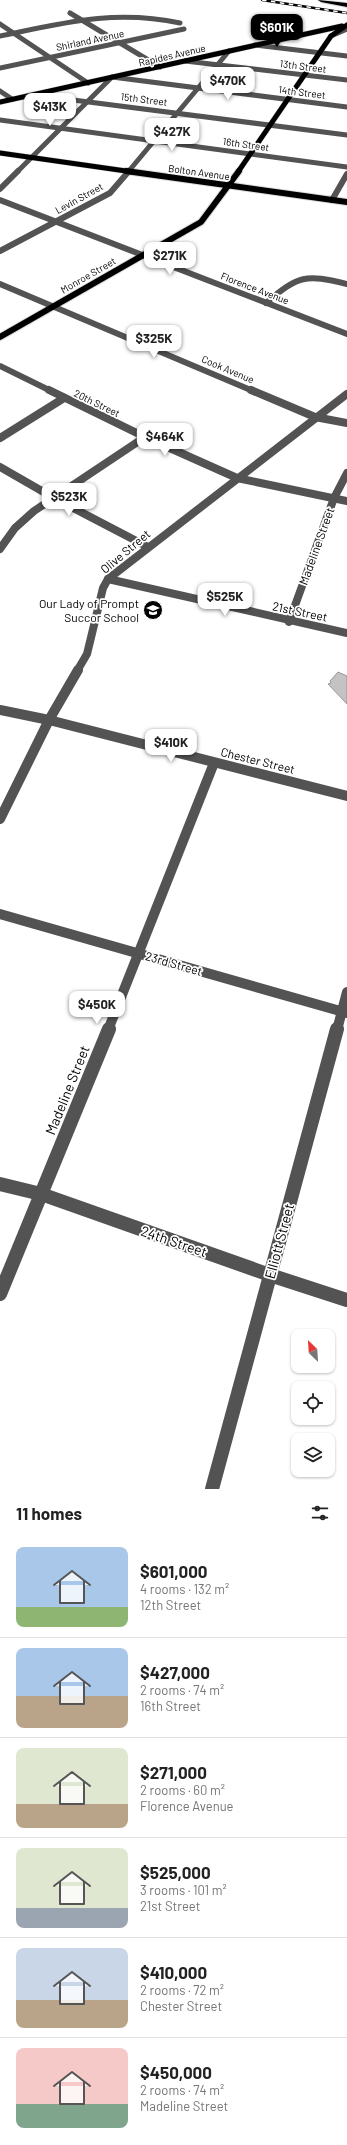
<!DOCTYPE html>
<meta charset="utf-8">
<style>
body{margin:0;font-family:Barlow,sans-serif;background:#f2f2f2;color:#222;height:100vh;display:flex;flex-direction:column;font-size:15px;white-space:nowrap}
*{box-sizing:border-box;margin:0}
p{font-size:13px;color:#767676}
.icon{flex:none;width:22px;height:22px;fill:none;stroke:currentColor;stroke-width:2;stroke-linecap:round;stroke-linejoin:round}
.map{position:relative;height:1489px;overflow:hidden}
.drawer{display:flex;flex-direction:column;background:#fff;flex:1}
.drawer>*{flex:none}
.needle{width:26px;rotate:335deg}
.buttons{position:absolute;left:291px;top:1329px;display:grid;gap:8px}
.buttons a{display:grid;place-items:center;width:44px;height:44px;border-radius:8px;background:#fff;box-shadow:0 1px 3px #0004;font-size:20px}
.price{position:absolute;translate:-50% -34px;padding:0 9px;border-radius:8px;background:#fff;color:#222;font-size:13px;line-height:26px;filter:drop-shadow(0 1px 2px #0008)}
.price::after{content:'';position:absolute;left:50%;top:24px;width:12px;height:9px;margin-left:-6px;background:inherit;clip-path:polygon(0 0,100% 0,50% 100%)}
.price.active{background:#000;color:#fff}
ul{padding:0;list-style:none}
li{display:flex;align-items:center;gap:12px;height:100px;padding:0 16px}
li+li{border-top:1px solid #e0e0e0}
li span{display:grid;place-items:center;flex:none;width:112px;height:80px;border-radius:8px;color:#555}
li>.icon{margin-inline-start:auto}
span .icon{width:48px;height:48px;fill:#fffc;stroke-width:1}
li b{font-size:17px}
h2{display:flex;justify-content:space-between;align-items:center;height:48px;padding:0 16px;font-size:17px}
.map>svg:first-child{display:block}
</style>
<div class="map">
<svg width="347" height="1489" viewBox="0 0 347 1489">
<rect width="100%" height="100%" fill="#fff"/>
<polygon fill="#c3c3c3" stroke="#979797" points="338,672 347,676 347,704 328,684 331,683 330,681"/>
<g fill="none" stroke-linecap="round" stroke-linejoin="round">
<g stroke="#dbdbdb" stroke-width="6">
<g id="major-far1">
<polyline points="0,102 342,26"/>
<polyline points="0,153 133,172"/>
<polyline points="238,172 331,36 347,25"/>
</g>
</g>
<g stroke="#dbdbdb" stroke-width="8">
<g id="major">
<polyline points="126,171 347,202"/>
<polyline points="0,337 201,222 239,171"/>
</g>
</g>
<g stroke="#dbdbdb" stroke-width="2">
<polygon id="highway" points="318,0 347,3 347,7 321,2"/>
</g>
<g stroke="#535353" stroke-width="5">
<polyline points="70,13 160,67"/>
<polyline points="0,24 88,83"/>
<path d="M 0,36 C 63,23 115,9 180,23"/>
<polyline points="331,36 347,29"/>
<polyline points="255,45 347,56"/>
<polyline points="185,61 347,80"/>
<polyline points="0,68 184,29"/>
<polyline points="0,91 12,99"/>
<polyline points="34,95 347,135"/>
<polyline points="0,120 347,167"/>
<polyline points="17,172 112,77 347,107"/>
<polyline points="128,172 229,51"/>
</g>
<g stroke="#535353" stroke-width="6">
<polyline points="0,189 18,171"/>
<polyline points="0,200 347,334"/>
<polyline points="332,200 347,174"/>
<polyline points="0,251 110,193 129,171"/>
<polyline points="0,284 253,391"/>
<path d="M 266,303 C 299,275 305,274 347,284"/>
<polyline points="0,366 51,391"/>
</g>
<g stroke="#535353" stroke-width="8">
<polyline points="49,390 145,437 237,478 347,501"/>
<polyline points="251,390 315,417 347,423"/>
<polyline points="0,438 64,398"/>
<polyline points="0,467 54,498 148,547"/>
<polyline points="0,549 15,528 34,511 145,437"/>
<polyline points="108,579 347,633"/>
<polyline points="289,622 334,498 347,473"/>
<polyline points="77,671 87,654 103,588 108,579 347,394"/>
</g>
<g stroke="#535353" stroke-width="10">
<polyline points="0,710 49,720 347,796"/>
<polyline points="0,819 49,720 78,670"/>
<polyline points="0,914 347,1013"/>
<polyline points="108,1030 214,763"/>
<polyline points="337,1030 347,992"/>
</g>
<g stroke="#535353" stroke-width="14">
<polyline points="0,1184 41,1194 270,1275 347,1300"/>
<polyline points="0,1294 109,1029"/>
<polyline points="212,1489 337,1029"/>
</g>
<use href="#major-far1" stroke="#000" stroke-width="5"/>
<use href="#major" stroke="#000" stroke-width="6"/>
<use href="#highway" fill="#000" fill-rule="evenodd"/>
<g stroke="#000" stroke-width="2.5">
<polyline id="rail" points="262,0 347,13"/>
</g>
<use href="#rail" stroke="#fff" stroke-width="1.5" stroke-dasharray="4.5" stroke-linecap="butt"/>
</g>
<defs>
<g id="school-disc" transform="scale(1)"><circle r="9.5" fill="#000" stroke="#fff"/><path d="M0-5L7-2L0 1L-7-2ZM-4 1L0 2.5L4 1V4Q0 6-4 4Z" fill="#fff"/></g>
</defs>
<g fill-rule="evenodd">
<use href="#school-disc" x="153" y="610"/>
</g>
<g text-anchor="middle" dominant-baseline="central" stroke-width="3.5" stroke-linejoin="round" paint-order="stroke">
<g font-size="10" fill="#000" stroke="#fff">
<text transform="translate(90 40) rotate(-12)">Shirland Avenue</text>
<text transform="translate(172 55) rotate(-13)">Rapides Avenue</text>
<text transform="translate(303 66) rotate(7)">13th Street</text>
<text transform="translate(302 92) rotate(7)">14th Street</text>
<text transform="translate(144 99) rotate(7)">15th Street</text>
<text transform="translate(246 144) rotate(8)">16th Street</text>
<text transform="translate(199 172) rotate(8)">Bolton Avenue</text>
<text transform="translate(79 198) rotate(-29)">Levin Street</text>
<text transform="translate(88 275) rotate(-30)">Monroe Street</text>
<text transform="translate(255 288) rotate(21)">Florence Avenue</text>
<text transform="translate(228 369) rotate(23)">Cook Avenue</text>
<text transform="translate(97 403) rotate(26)">20th Street</text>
</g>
<g font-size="12" fill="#000" stroke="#fff">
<text transform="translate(316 546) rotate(-70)">Madeline Street</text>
<text transform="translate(125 551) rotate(-40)">Olive Street</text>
<text transform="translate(300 611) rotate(12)">21st Street</text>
<text transform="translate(258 760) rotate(14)">Chester Street</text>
<text transform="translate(174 963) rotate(16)">23rd Street</text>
</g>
<g font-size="12" fill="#000" stroke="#fff" text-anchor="end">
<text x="139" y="603">Our Lady of Prompt<tspan x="139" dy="14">Succor School</tspan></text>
</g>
<g font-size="14" fill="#000" stroke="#fff">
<text transform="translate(67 1090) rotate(-68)">Madeline Street</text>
<text transform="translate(174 1241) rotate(19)">24th Street</text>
<text transform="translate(279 1241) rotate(-75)">Elliott Street</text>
</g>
</g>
</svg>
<div class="buttons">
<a><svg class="needle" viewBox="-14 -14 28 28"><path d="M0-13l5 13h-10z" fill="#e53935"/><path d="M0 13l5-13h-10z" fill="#767676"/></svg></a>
<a><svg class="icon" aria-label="locate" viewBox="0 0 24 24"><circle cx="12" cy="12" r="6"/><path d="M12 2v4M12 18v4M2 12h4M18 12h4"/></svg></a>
<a><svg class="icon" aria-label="layers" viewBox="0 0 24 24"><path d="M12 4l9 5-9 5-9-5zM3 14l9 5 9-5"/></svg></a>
</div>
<b class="price active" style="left:277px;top:48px">$601K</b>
<b class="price" style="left:228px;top:101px">$470K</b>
<b class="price" style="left:50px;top:127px">$413K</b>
<b class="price" style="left:172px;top:152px">$427K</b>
<b class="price" style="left:170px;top:276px">$271K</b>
<b class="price" style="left:154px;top:359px">$325K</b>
<b class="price" style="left:165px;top:457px">$464K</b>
<b class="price" style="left:69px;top:517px">$523K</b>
<b class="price" style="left:225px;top:617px">$525K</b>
<b class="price" style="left:171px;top:763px">$410K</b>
<b class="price" style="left:97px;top:1025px">$450K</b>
</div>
<section class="drawer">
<h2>11 homes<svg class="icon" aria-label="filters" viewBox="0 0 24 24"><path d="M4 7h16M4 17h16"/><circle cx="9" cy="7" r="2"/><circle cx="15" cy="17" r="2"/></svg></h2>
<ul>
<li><span style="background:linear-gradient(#a9c7e8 75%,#8fb573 0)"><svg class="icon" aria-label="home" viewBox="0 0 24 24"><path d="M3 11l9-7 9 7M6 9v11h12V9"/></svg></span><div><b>$601,000</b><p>4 rooms · 132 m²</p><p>12th Street</p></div></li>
<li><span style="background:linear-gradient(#a9c7e8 60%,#b9a48a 0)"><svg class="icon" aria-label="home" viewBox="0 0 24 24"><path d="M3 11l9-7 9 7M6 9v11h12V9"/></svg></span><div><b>$427,000</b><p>2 rooms · 74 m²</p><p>16th Street</p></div></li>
<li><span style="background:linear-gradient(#dfe7d0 70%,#b9a48a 0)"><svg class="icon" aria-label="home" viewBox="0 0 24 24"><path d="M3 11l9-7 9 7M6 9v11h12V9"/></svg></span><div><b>$271,000</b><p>2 rooms · 60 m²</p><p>Florence Avenue</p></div></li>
<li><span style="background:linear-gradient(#dfe7d0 75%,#9aa5b1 0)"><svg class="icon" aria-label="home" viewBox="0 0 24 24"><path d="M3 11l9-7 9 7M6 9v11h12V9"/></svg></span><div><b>$525,000</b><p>3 rooms · 101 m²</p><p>21st Street</p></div></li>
<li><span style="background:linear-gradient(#c9d6e8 65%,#b9a48a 0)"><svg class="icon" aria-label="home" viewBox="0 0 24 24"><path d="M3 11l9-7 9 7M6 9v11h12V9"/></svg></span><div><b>$410,000</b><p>2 rooms · 72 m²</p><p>Chester Street</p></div></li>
<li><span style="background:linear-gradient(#f6c9c9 70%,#7fa58c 0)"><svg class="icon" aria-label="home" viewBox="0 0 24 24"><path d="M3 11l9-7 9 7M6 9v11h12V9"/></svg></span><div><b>$450,000</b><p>2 rooms · 74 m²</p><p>Madeline Street</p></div></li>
</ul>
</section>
